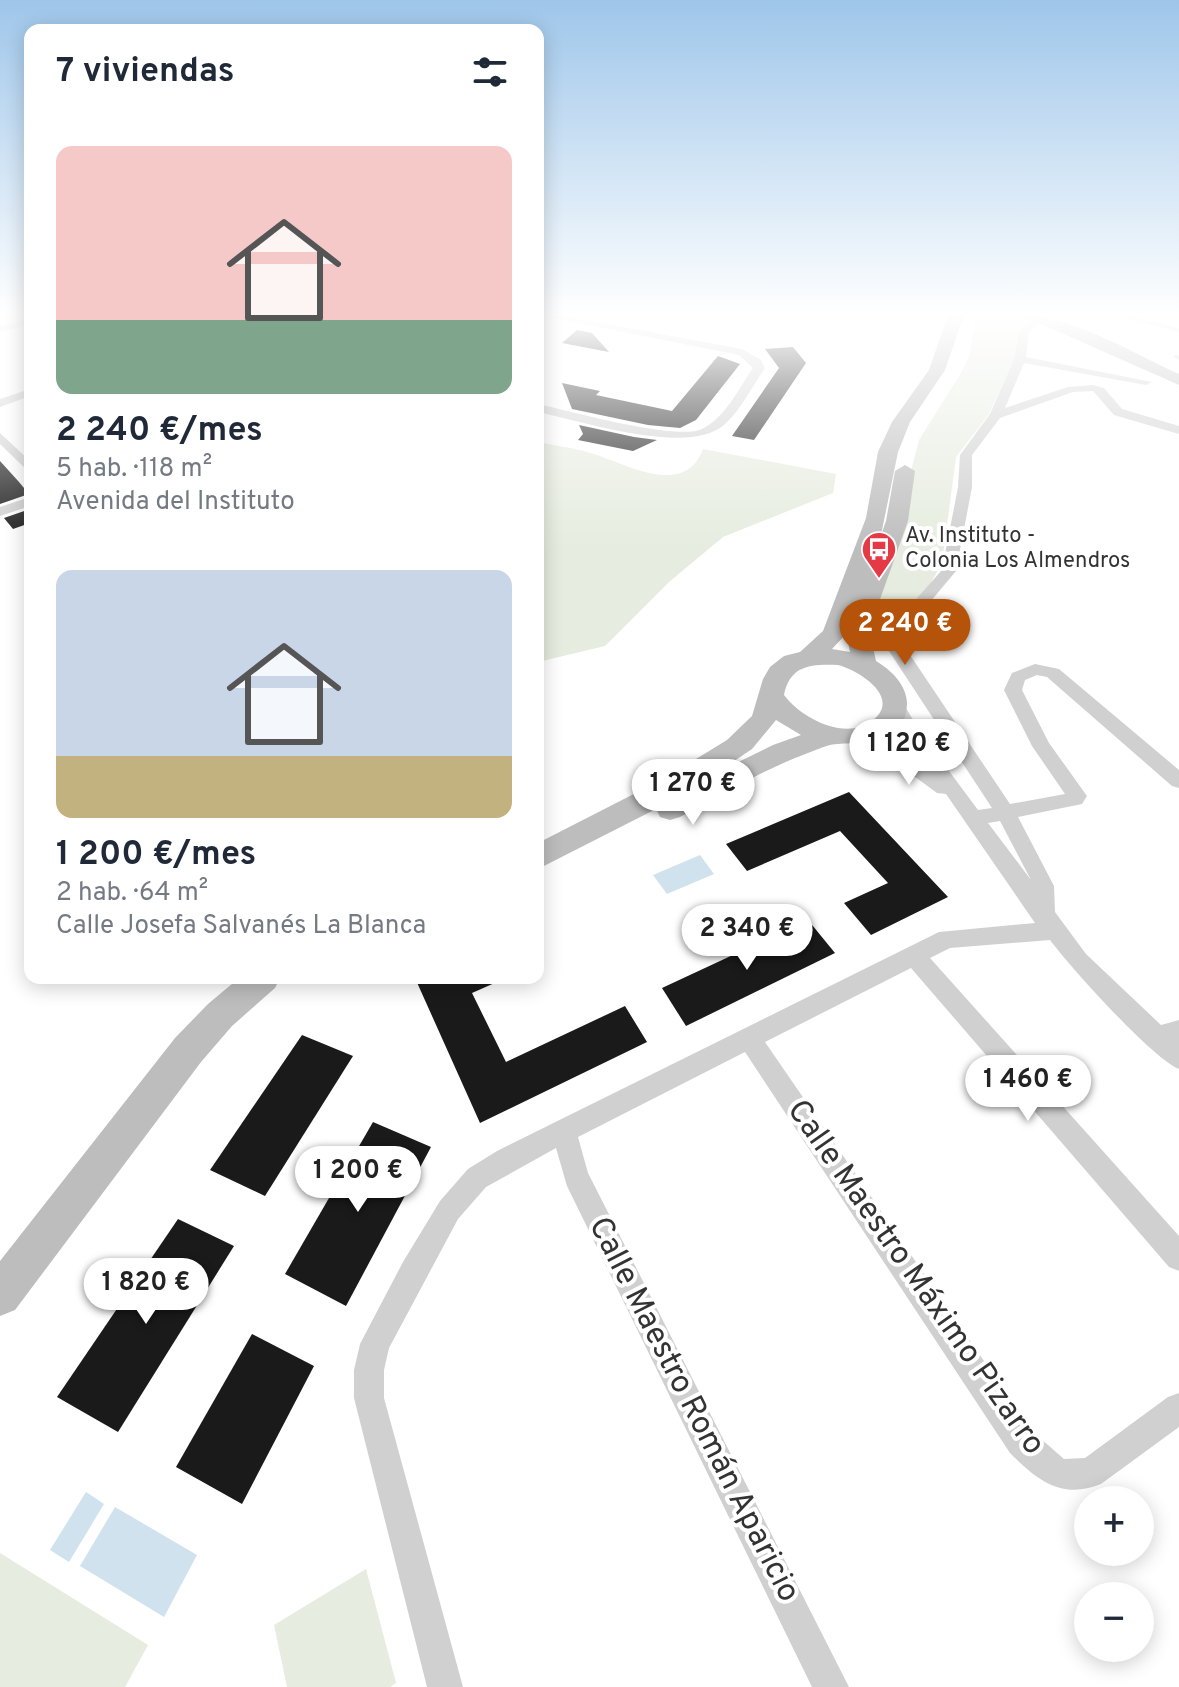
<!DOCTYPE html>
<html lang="es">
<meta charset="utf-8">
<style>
body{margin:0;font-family:Overpass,sans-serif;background:#f2f2f3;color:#1f2937;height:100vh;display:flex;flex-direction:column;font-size:30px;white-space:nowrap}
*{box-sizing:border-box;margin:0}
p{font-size:26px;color:#747a83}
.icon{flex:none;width:44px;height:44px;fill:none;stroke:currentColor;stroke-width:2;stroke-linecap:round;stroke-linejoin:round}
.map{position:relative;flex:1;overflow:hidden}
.sheet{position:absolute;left:24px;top:24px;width:520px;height:960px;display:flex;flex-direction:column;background:#fff;border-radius:16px;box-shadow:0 4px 20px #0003}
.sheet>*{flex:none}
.controls{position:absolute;left:1074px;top:1486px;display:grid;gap:16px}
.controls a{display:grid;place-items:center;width:80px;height:80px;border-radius:50%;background:#fff;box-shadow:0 4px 20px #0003;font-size:40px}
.price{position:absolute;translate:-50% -68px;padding:0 18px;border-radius:28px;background:#fff;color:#222;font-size:26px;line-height:52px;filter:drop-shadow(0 2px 4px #0008)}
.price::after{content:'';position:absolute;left:50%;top:48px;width:24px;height:18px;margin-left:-12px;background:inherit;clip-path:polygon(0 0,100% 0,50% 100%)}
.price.selected{background:#b45309;color:#fff}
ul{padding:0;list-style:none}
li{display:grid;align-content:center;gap:16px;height:424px;padding:0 32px}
li span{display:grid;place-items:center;height:248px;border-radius:16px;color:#555}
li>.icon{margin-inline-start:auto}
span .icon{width:144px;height:144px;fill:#fffc;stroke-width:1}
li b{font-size:34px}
h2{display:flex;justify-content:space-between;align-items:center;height:96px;padding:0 32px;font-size:34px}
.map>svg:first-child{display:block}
</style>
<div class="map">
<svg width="1179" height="1687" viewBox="0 0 1179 1687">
<rect width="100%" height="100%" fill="#fff"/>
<g fill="#e6ecdf">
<polygon points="989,315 1036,319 1018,332 1015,357 989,414 956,457 943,555 937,572 929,586 902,614 866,634 910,495 912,467 919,440 961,373 969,357 975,322"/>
<path d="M 538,442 C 556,446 576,448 594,454 C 628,465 685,498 703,449 L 836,474 L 833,493 L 723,537 L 669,582 L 605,646 L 538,662 Z"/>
<polygon points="0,1553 148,1645 125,1687 0,1687"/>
<polygon points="366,1569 396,1683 390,1687 287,1687 274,1625"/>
</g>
<g fill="#cfe2ee">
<polygon points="700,855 714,874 667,894 653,875"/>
<polygon points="86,1492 104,1504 69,1562 50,1550"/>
<polygon points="115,1507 197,1555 164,1617 80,1566"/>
</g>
<g fill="#1a1a1a">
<polygon points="577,330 592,333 609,352 562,343"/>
<polygon points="793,347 806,363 754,440 732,436 779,368 765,349"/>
<polygon points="718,356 740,364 696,420 680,428 648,425 572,409 562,383 600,391 596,395 672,411"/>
<polygon points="579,425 634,437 657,440 633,451 578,440 583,434"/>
<polygon points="0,461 19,482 29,494 0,504"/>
<polygon points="30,509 30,523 13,529 4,518"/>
<polygon points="849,792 948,897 871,935 844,903 888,883 840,831 747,871 726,844"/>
<polygon points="808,920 835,953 686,1026 662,988"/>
<polygon points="415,978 506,978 472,993 506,1062 625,1006 647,1042 480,1123"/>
<polygon points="302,1035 353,1056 265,1196 210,1170"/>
<polygon points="373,1122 431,1147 346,1306 285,1274"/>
<polygon points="178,1219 234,1246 118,1432 57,1397"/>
<polygon points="252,1334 314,1366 242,1504 176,1467"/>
</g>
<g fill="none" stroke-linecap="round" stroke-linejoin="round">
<g fill="#d0d0d0" fill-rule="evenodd">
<polygon points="1114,315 1124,315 1179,328 1179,332"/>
<polygon points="1174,355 1179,356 1179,360 1174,357"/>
</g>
<g fill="#d0d0d0" fill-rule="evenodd">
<path d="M 538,315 L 559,315 L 742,349 L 761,360 L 765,368 C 752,386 741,410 725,424 C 690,457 582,421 538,412 L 538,404 C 570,411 676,441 702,429 C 725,418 739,388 753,368 L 739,355 Z"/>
<path d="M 1036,315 L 1046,316 L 1029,333 L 1026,357 L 1152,382 L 1146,385 L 1024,363 L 1005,408 L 1068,387 L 1093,385 L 1104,388 L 1122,409 L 1179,426 L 1179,434 L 1114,415 L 1093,391 L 1073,392 L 1000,418 L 972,455 L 972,487 L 956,571 L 915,620 L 906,626 L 902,643 L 1010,804 L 1065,794 L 1032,746 L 1004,690 L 1012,673 L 1035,664 L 1059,669 L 1179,770 L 1179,788 L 1172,786 L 1047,677 L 1037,675 L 1025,680 L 1022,690 L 1049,743 L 1087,796 L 1082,804 L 1018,817 L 1054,886 L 1055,912 L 1086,954 L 1161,1025 L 1179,1020 L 1179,1069 C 1153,1059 1070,967 1050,940 L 950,948 L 930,958 L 1179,1236 L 1179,1271 L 1169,1267 L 911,968 L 765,1042 L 1032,1431 L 1064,1459 L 1085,1458 L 1168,1397 L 1179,1393 L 1179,1427 L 1101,1484 C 1062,1500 1037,1480 1010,1453 L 745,1052 L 578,1137 L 588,1173 L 849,1687 L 812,1687 L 567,1186 L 556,1148 L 486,1187 L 458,1219 L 389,1348 L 384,1370 L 384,1398 L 463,1687 L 427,1687 L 354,1398 L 354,1370 L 360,1344 L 403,1262 L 440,1201 L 468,1169 L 497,1151 L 939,932 L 1035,923 L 946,794 L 937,793 L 888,757 L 848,741 L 845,737 L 854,731 L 860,733 L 900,747 L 924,764 L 886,704 L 889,700 L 901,700 L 923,736 L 978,810 L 992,808 L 889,651 L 886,643 L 888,634 L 867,650 L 855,650 L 853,646 L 872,628 L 903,614 L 942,570 L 958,487 L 960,455 L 990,414 L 1014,359 L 1019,332 ZM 1000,821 L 1031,880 L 988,823 Z"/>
<polygon points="30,318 30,324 0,332 0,326"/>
<polygon points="30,389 30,396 0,407 0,399"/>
<polygon points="0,433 30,461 30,473 0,444"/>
<polygon points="30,497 30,506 0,516 0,507"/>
</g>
<g fill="#bdbdbd" fill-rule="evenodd">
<path d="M 948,315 L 964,315 L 945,370 L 910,422 L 898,452 L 881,535 L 886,521 L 895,471 L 905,465 L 915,471 L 908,521 L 869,630 L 876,661 C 891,670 907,685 907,704 C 905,751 857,740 830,745 C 819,748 806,754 795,758 C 756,774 718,797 680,817 L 670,820 L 660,817 L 656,809 L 538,869 L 538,843 L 665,778 L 727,740 L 752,716 L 763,679 L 770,667 L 784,656 L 800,652 L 823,631 L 866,518 L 878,452 L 892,422 L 929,370 ZM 846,634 L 850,652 L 832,649 ZM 838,665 C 858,670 902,697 873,720 C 846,742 801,718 784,695 C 790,665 811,664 838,665 ZM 776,720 L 801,735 L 773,745 L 718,772 L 752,749 Z"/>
<path d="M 1021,315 C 1072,315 1132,353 1179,374 L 1179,385 Z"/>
<polygon points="239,978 280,978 275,988 232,1026 201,1062 15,1310 0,1316 0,1261 175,1038 208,1004"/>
</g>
</g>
<linearGradient id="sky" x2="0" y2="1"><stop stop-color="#9ec6ea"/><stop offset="0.57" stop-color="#fff"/><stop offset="1" stop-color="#fff" stop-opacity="0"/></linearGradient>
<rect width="1179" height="552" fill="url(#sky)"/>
<defs>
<g id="bus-pin" transform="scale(1.8)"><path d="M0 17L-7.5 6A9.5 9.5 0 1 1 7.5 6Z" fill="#e63946" stroke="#fff"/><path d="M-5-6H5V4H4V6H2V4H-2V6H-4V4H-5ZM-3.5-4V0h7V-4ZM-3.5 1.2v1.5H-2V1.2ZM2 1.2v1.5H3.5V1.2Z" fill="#fff"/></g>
</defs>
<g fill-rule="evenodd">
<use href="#bus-pin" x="879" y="549"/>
</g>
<g text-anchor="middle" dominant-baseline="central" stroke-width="8" stroke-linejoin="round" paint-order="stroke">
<g font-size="22" fill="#333" stroke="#fff" text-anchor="start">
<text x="905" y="536">Av. Instituto -<tspan x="905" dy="25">Colonia Los Almendros</tspan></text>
</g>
<g font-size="32" fill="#333" stroke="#fff">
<text transform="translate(915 1278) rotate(55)">Calle Maestro Máximo Pizarro</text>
<text transform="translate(693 1410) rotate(63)">Calle Maestro Román Aparicio</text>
</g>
</g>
</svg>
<div class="controls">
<a>+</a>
<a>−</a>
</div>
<b class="price selected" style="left:905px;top:667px">2 240 €</b>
<b class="price" style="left:909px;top:787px">1 120 €</b>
<b class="price" style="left:693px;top:827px">1 270 €</b>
<b class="price" style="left:747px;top:972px">2 340 €</b>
<b class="price" style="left:1028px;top:1123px">1 460 €</b>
<b class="price" style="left:358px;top:1214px">1 200 €</b>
<b class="price" style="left:146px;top:1326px">1 820 €</b>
<section class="sheet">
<h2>7 viviendas<svg class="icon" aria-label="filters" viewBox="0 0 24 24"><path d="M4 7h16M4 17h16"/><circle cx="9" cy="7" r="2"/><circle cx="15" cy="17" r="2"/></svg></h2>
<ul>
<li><span style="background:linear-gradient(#f6c9c9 70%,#7fa58c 0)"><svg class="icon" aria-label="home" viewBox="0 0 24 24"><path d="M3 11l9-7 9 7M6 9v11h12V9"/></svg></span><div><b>2 240 €/mes</b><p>5 hab. · 118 m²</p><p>Avenida del Instituto</p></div></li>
<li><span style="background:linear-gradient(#c9d6e8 75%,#c2b280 0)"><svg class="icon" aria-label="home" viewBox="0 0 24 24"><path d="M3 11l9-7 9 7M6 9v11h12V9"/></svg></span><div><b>1 200 €/mes</b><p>2 hab. · 64 m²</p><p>Calle Josefa Salvanés La Blanca</p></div></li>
</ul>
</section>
</div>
